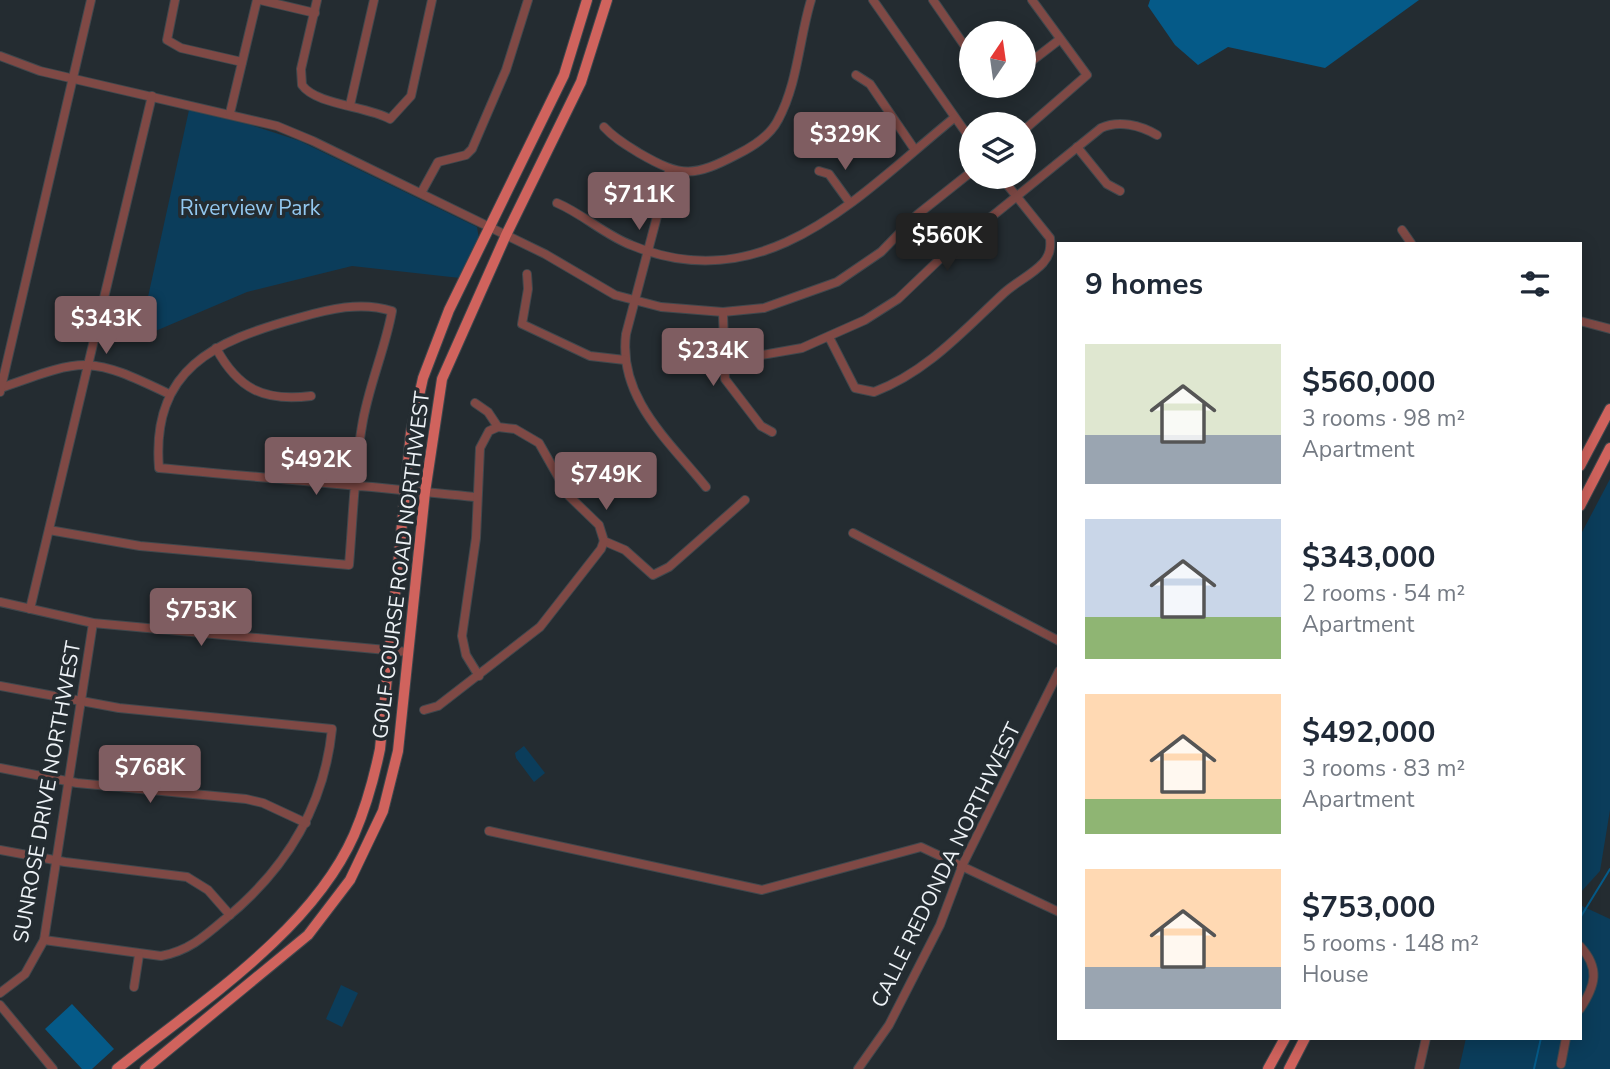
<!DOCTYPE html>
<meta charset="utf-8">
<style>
body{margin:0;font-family:"Nunito Sans",sans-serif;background:#f6f6f7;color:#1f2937;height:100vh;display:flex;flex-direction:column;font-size:26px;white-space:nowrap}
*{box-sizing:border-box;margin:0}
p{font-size:23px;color:#747a83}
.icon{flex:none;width:38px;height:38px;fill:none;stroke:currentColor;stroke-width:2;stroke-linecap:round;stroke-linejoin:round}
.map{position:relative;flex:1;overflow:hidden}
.details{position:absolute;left:1057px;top:242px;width:525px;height:798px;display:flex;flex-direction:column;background:#fff;border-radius:0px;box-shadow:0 4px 18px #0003}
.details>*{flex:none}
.needle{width:46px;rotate:13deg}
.controls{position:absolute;left:959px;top:21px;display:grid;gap:14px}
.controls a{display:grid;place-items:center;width:77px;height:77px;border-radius:50%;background:#fff;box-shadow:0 4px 18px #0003;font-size:35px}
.price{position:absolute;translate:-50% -60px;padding:0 16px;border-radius:7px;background:#7f5d61;color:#fff;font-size:23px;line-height:46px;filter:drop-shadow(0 2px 4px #0008)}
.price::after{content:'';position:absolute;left:50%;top:42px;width:21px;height:16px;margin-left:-10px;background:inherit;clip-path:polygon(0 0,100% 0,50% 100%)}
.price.selected{background:#222;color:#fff}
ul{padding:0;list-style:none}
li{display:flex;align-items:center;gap:21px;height:175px;padding:0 28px}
li span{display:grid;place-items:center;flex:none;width:196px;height:140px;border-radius:0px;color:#555}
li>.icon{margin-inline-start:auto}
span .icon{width:84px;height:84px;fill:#fffc;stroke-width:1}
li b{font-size:30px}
h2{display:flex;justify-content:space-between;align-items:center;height:84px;padding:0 28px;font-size:30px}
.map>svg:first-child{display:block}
</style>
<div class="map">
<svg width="1610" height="1069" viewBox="0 0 1610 1069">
<rect width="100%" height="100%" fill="#242c31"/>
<g fill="#0b3d5b">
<polygon points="189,110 251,125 300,141 477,227 479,239 460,278 352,266 247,292 139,338"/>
<polygon points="1610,479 1610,810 1600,871 1580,893 1580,536"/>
<polygon points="524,746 545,773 534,782 516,758 515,753"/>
<polygon points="1580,905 1610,919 1610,1069 1459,1069 1466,1038 1580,1038"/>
<polygon points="341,985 358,993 342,1027 326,1019"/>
</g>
<g fill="#055a88">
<polygon points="1150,0 1419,0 1325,68 1228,47 1198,65 1175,45 1148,6"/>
<polygon points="72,1004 114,1049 92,1069 82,1069 45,1029"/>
</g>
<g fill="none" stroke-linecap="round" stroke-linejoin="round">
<g stroke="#055a88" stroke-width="2">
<polyline points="1580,918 1610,869"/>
<polyline points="1534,1069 1541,1038"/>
</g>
<g stroke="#40484d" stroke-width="10">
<g id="minor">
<polyline points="175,0 167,40 181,48 242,62"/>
<polyline points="260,0 315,13"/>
<path d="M 317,0 L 301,69 L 302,85 C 316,105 367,106 390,119 L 411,96 L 432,0"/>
<polyline points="873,0 971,140"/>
<polyline points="933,0 971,55"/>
<polyline points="0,56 40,71 277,126 313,141 545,254 615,295 661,307 723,312 764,308 837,282 881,252 917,215 971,172"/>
<polyline points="1024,67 1059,40"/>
<polyline points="856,75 870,84 915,150"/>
<polyline points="993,86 995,89 999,86"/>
<polyline points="350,105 374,0"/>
<polyline points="230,113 257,0"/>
<path d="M 604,127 C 614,138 626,145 639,153 C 682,178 694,177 738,154 C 754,146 770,136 778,120 C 798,83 799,39 811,0"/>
<polyline points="1024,130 1087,75 1032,0"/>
<polyline points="1077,147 1107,184 1120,191"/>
<path d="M 669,171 L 626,334 C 618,398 669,441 706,487"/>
<polyline points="819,171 829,174 850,203"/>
<polyline points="421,193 438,162 466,155 472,149 506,70 528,0"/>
<path d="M 557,203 C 583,214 605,235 631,245 C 766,301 859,195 954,118"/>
<polyline points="1402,230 1411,243"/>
<polyline points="527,274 528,289 522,324 590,356 625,360"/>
<polyline points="723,312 725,379 761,426 772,432"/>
<polyline points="1580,321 1610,329"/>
<path d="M 829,337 L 855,388 L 874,392 C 927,372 964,330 1004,293 C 1016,282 1032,275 1043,263 C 1050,255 1051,248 1050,238 L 1001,177"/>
<path d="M 216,348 C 238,389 264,402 311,396"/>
<path d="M 722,362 L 802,348 L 865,320 L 898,299 L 943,256 L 1101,128 C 1119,120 1140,125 1157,135"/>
<path d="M 1,388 C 85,358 88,355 169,394"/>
<polyline points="0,392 91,0"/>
<polyline points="475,403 488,412 498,427 515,429 539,443 569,496 599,525 604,541 625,550 653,575 669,567 745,500"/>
<path d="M 49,530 L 140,546 L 349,565 C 353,519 354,472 362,426 C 368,387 385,350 392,311 C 361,301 329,309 298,318 C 214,341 151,369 159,468 C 264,478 370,486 475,497"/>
<polyline points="853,533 1059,641"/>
<polyline points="0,602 93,623 408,652"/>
<polyline points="30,609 152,96"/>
<polyline points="479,676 466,655 462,636 476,538 480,448 489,431 498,427"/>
<path d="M 0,686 L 119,708 L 332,729 C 324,808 285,870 225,919 C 204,937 188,951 161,956 L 44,940"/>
<polyline points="424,710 438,706 540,627 601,549 604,541"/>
<polyline points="0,768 77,783 246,799 263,803 306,823"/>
<polyline points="489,831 762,890 921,847 1059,912"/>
<polyline points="0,850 65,862 187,877 208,890 230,915"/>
<path d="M 1580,946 C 1600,968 1596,985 1580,1009"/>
<polyline points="134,987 139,955"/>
<polyline points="0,993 25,974 44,940 93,623"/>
<polyline points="0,1005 53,1069"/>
<polyline points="1561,1064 1566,1038"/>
<polyline points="858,1069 889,1025 940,925 963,864 1059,671"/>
<polyline points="1419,1069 1426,1038"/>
</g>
</g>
<g stroke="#40484d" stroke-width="12">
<g id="major">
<polyline points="1580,466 1610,409"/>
<polyline points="1580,506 1610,448"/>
<path d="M 117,1069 C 198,1004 311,932 354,835 C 366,807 374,778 380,749 L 411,432 L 423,378 L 449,310 L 564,75 L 587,0"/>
<polyline points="145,1069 308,935 350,880 383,811 398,751 425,492 442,379 506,235 581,82 607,0"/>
<polyline points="1268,1069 1285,1038"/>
<polyline points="1289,1069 1305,1038"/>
</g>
</g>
<use href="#minor" stroke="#7f4945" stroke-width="8"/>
<use href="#major" stroke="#d0635d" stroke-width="10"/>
</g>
<g text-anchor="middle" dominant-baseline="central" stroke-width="7" stroke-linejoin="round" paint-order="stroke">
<g font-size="21" fill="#93c8f0" stroke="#242c31">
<text x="250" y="208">Riverview Park</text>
</g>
<g font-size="21" fill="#edf2f6" stroke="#242c31">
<text transform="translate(401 565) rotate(-83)">GOLF COURSE ROAD NORTHWEST</text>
<text transform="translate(47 792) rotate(-80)">SUNROSE DRIVE NORTHWEST</text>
<text transform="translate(946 865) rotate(-64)">CALLE REDONDA NORTHWEST</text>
</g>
</g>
</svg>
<div class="controls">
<a><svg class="needle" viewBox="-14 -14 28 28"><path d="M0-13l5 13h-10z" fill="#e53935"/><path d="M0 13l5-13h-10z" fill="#747a83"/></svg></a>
<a><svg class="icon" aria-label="layers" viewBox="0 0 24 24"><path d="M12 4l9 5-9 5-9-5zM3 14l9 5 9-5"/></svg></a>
</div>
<b class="price" style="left:845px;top:172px">$329K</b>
<b class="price" style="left:639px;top:232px">$711K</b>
<b class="price selected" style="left:947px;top:273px">$560K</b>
<b class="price" style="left:106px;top:356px">$343K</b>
<b class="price" style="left:713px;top:388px">$234K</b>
<b class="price" style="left:316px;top:497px">$492K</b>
<b class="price" style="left:606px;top:512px">$749K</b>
<b class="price" style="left:201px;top:648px">$753K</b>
<b class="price" style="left:150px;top:805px">$768K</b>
<section class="details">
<h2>9 homes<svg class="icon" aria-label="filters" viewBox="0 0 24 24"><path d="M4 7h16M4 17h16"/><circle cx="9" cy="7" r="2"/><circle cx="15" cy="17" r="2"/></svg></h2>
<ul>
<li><span style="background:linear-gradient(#dfe7d0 65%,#9aa5b1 0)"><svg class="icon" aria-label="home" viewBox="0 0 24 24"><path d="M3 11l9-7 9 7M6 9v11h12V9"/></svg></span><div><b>$560,000</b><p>3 rooms · 98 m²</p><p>Apartment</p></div></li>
<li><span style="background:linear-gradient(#c9d6e8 70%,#8fb573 0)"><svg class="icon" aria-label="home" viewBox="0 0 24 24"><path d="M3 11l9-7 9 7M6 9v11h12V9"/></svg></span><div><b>$343,000</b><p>2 rooms · 54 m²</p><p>Apartment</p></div></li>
<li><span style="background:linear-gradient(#ffd9b3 75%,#8fb573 0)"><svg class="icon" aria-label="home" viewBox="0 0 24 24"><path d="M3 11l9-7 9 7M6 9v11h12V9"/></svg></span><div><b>$492,000</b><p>3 rooms · 83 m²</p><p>Apartment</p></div></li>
<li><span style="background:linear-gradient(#ffd9b3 70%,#9aa5b1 0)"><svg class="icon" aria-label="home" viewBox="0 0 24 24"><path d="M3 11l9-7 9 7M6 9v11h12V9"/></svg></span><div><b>$753,000</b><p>5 rooms · 148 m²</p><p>House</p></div></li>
</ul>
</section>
</div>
